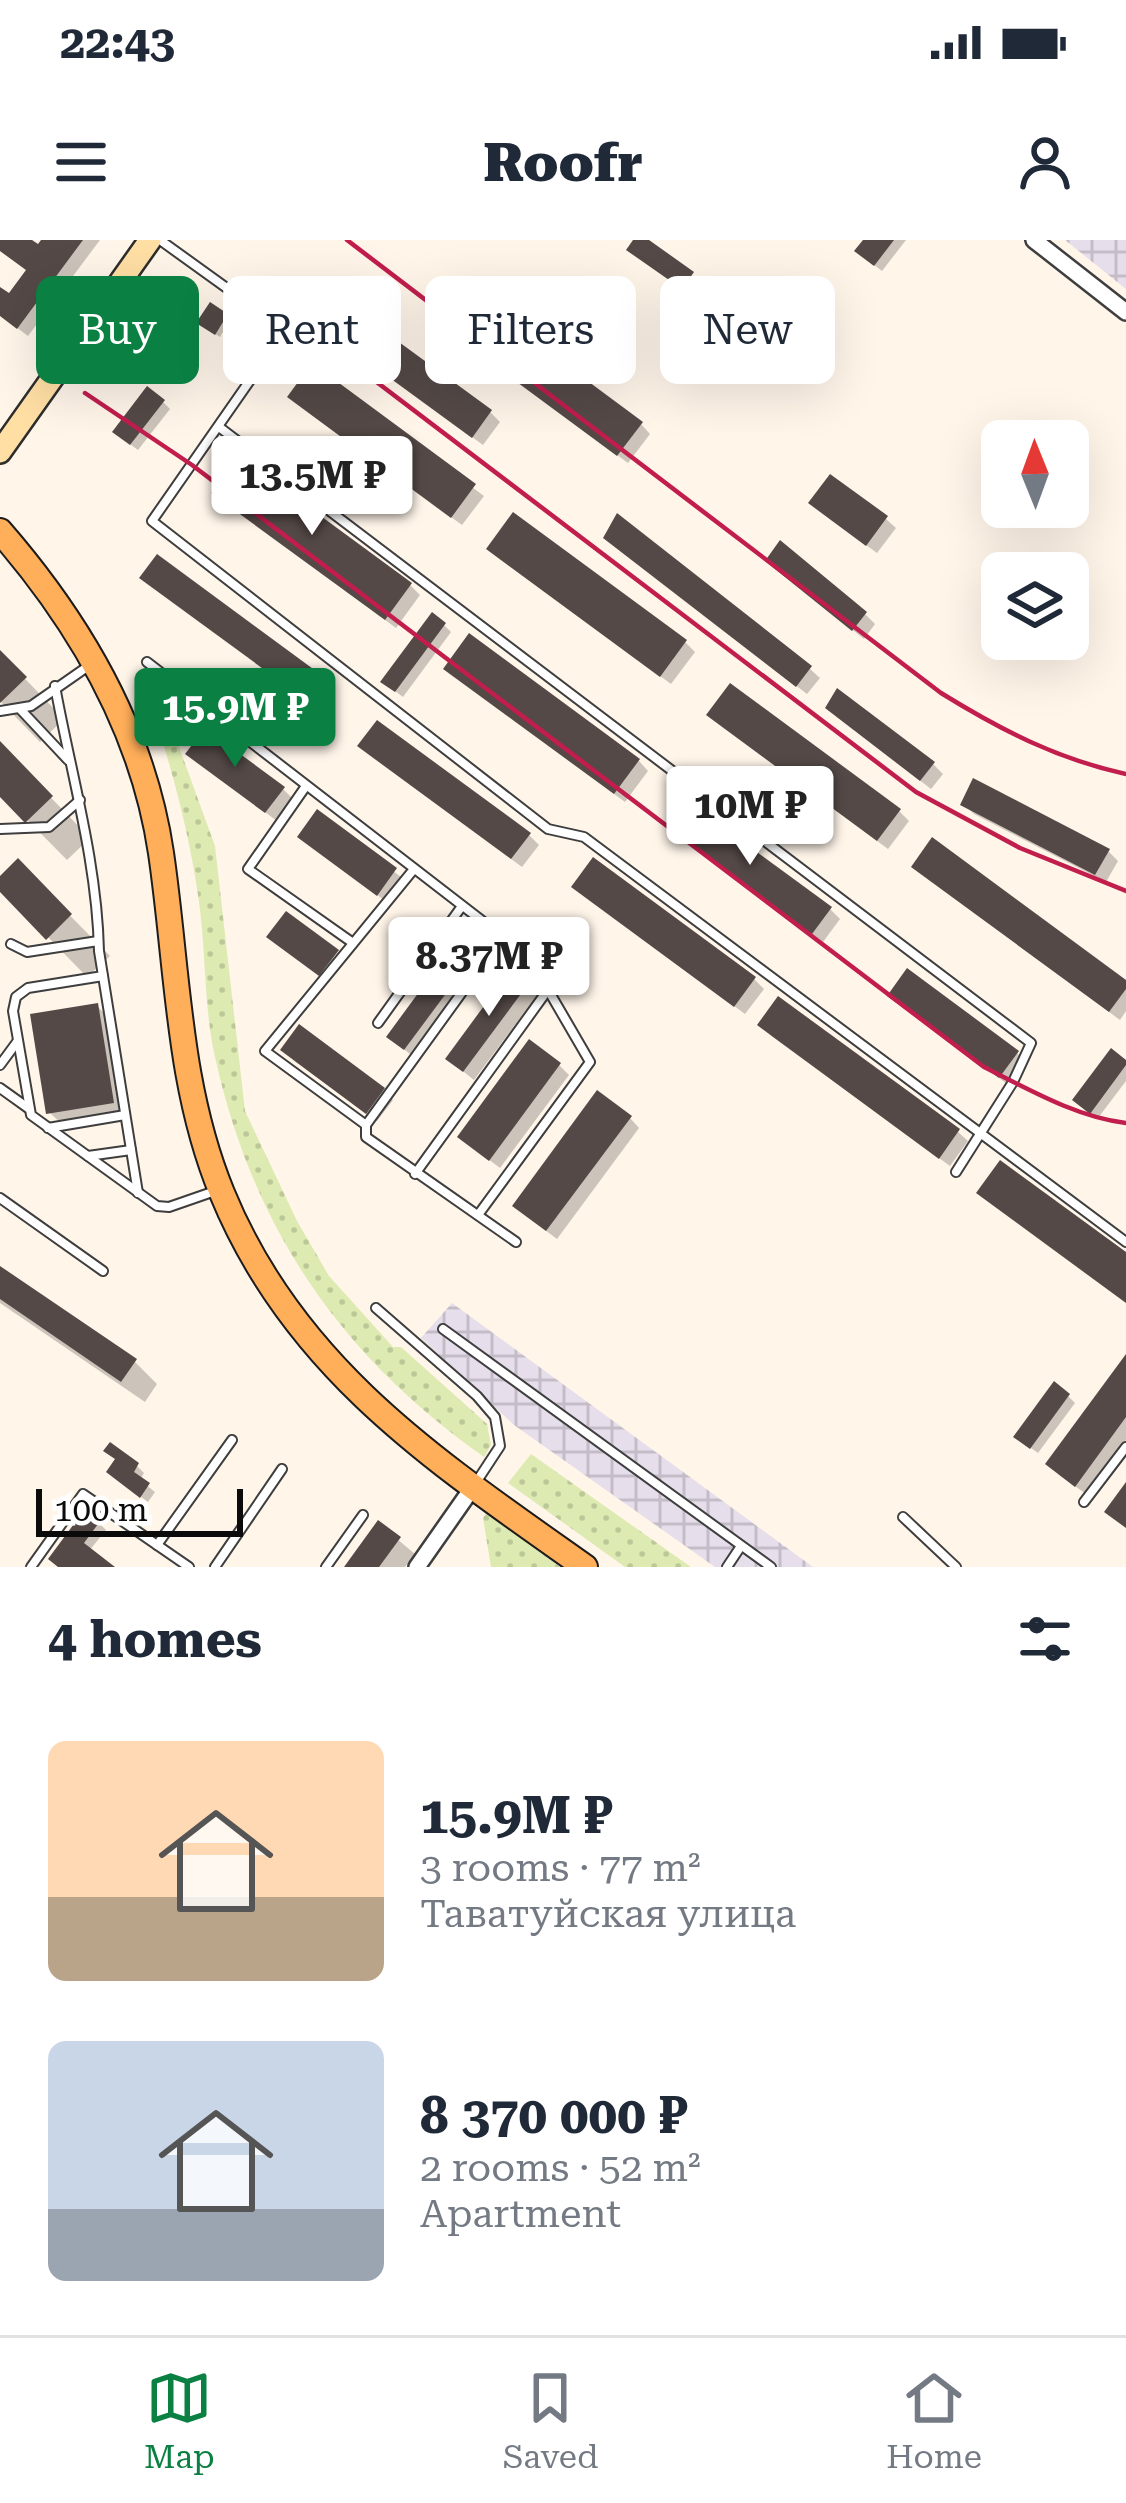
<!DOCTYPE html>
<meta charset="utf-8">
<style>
body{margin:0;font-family:"Roboto Serif",serif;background:#f6f6f7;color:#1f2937;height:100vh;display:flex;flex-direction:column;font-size:45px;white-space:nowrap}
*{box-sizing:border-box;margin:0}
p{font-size:39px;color:#747a83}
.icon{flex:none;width:66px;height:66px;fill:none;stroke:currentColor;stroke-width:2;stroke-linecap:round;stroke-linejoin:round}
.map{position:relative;height:1327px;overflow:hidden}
.details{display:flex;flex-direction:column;background:#fff;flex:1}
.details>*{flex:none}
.hud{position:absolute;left:36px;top:36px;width:1056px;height:108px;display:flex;gap:24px}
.needle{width:78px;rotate:359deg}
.buttons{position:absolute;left:981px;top:180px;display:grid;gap:24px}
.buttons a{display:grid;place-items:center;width:108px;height:108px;border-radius:18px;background:#fff;box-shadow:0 12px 48px #0002;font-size:60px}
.scale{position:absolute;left:36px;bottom:30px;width:207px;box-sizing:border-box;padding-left:12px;border:6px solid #0b0b0b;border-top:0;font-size:33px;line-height:42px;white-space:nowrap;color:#0b0b0b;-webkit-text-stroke:9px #fff;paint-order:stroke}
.price{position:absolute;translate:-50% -102px;padding:0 27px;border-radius:12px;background:#fff;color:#222;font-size:39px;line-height:78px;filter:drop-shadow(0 3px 6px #0008)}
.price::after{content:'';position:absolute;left:50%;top:72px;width:36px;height:27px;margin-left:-18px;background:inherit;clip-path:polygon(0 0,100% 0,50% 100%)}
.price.current{background:#0b8043;color:#fff}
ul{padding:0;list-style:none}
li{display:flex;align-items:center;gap:36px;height:300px;padding:0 48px}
li span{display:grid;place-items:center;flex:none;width:336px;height:240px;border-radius:18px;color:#555}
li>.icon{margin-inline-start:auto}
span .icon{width:144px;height:144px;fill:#fffc;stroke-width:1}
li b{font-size:51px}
h2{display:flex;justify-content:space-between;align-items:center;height:144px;padding:0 48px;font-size:51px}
.tag{padding:0 42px;border-radius:18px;background:#fff;box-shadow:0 12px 48px #0002;font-size:42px;line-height:108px}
.tag.current{background:#0b8043;color:#fff}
.status{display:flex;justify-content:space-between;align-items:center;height:84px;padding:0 60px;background:#fff;direction:ltr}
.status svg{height:33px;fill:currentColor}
header{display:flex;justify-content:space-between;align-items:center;height:156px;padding:0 48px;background:#fff;font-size:54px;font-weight:800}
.dock{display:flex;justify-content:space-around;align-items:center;height:168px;border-top:3px solid #e0e1e3;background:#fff;font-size:33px;color:#747a83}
.dock a{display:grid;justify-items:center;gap:6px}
.dock .current{color:#0b8043}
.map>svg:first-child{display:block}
</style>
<div class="status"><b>22:43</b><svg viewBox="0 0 49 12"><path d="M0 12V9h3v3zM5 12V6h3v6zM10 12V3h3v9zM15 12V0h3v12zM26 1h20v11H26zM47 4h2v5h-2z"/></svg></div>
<header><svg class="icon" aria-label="menu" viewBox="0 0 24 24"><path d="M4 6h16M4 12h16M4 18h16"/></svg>Roofr<svg class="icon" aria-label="person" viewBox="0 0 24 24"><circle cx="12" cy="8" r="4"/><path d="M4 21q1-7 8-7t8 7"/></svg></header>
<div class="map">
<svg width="1126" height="1327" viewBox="0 0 1126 1327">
<defs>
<pattern id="industrial-grid" width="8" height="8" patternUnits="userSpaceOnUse" patternTransform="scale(3)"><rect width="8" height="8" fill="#e6deeb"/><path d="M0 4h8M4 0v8" fill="none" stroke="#c4bdc8"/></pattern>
<pattern id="grass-dots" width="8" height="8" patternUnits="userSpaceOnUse" patternTransform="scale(3)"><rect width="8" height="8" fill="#ddebb2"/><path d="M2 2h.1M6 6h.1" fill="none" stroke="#bcc898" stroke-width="1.8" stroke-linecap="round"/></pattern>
</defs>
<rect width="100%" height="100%" fill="#fff5e9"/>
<g fill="url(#industrial-grid)">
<polygon points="1065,0 1126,0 1126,49"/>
<polygon points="452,1063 813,1327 715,1327 514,1185 421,1098"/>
</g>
<g fill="url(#grass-dots)">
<path d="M 140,432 L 190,465 L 175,496 L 215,606 L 245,871 L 297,981 L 329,1036 L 393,1107 L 401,1107 L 487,1184 L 491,1205 L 484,1217 C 341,1116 253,989 215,817 C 204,770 206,711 199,662 C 188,582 166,508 140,432 Z"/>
<polygon points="531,1214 691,1327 625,1327 508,1243"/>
<polygon points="486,1273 560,1327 491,1327 483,1278"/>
</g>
<g fill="#0003">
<polygon points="0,0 27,0 38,8 44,0 100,0 28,96 0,75 0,50 10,57 29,32 0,11"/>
<polygon points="637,0 644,0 699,41 690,54 637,16"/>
<polygon points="866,0 906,0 882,31 865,18"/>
<polygon points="226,76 230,80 220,97 204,87"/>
<polygon points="257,85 273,98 255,122 239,109"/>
<polygon points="344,104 490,172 500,182 483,205"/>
<polygon points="312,128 484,256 462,285 301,167"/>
<polygon points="519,143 641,184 650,194 628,223"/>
<polygon points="163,162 170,169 138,210 123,199"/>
<polygon points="225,262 410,345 420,355 396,388"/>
<polygon points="822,273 886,279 896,288 877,313"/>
<polygon points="618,278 810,429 820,438 807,454 617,307"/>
<polygon points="158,318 318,436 328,446 314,465 153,347"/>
<polygon points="499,318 685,402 695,412 671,444"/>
<polygon points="779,331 865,374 875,384 864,399"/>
<polygon points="444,385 451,392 403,457 391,448"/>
<polygon points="0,413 64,479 40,502 0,461"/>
<polygon points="457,438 639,521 648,531 625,562"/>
<polygon points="839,478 933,524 943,534 931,549"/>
<polygon points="720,485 899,571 909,581 888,609"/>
<polygon points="0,505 90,598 67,620 0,552"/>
<polygon points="371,516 529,595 539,605 522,627"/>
<polygon points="199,523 283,549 293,559 277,581"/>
<polygon points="964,565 1108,611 1118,621 1106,642 974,574"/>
<polygon points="318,574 405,640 388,663 311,606"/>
<polygon points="680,597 830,669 840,679 823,702"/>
<polygon points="18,623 110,716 87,737 0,648 0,640"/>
<polygon points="924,636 1126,744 1126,771 1120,780"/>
<polygon points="585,656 754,739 764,749 745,774"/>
<polygon points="480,708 489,717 415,818 400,806"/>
<polygon points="530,741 540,751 474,840 459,828"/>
<polygon points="779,760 958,892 968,901 950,926 770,795"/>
<polygon points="97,766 112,781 128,877 65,887 49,872"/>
<polygon points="900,766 1017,813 1027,823 1010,846"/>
<polygon points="293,820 383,850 393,860 377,881"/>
<polygon points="1126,823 1126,841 1098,878 1083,867"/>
<polygon points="559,825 569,835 500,928 471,906"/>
<polygon points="630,878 639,888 557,999 525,975"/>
<polygon points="0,1030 135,1122 157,1144 145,1162 0,1063"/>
<polygon points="1126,1119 1126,1200 1086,1254 1058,1234"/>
<polygon points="1068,1156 1075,1163 1038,1213 1024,1203"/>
<polygon points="137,1226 144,1233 140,1240 155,1252 148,1262 117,1239"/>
<polygon points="99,1283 106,1290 89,1311 110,1327 60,1327 52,1319"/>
<polygon points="379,1284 415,1314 405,1327 347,1327"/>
</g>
<g fill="#544947">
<polygon points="0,0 32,0 38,4 41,0 83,0 17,89 0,76 0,47 9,53 26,30 0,11"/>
<polygon points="633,0 649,0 694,32 682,49 626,10"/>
<polygon points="863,0 894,0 874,26 854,11"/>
<polygon points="210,62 228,74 215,95 196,83"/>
<polygon points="351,67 492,170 472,198 331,95"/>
<polygon points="257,81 271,92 250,120 235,109"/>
<polygon points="531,99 643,182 617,216 506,134"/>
<polygon points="312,123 476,244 451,278 287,157"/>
<polygon points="147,146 165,160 130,205 112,192"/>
<polygon points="239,216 412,343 385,380 211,253"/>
<polygon points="830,234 888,276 866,306 808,263"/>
<polygon points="513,272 687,400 660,437 486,309"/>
<polygon points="617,273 812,426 796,447 603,298"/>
<polygon points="780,300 867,372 852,391 765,321"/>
<polygon points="157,314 320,434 303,458 139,338"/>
<polygon points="432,372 446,383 395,452 380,442"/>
<polygon points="469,393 640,519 614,554 443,429"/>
<polygon points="0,410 27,437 0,463"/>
<polygon points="730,443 901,569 877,601 706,475"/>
<polygon points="837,448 935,522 920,541 825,468"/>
<polygon points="377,480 531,593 511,619 357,506"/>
<polygon points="205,488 285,547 265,573 185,514"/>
<polygon points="0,501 53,556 25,583 0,557"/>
<polygon points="973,538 1110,609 1095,635 960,565"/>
<polygon points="687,561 832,667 812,694 667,588"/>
<polygon points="317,569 397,628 377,656 297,597"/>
<polygon points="932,597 1126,740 1126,749 1109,772 911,627"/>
<polygon points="593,617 756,737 734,767 571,647"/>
<polygon points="18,618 72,674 46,700 0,652 0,636"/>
<polygon points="286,671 339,710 319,736 266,697"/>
<polygon points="463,692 482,705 404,810 386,797"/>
<polygon points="514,725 532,739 463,832 445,819"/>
<polygon points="907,728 1019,811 999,838 887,756"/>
<polygon points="778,756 960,889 939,919 757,785"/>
<polygon points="98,763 114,863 46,874 30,774"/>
<polygon points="299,784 385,848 366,874 280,810"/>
<polygon points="529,799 561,823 489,921 457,897"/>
<polygon points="1111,808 1126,820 1126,825 1090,874 1072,860"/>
<polygon points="597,850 632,876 546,991 512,966"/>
<polygon points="1000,920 1126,1012 1126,1063 976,953"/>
<polygon points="0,1026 137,1119 121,1142 0,1059"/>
<polygon points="1126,1114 1126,1177 1075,1247 1045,1224"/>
<polygon points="1054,1141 1070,1154 1030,1209 1013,1197"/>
<polygon points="110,1202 139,1223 134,1232 150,1243 140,1258 106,1232 115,1219 103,1211"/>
<polygon points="1126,1242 1126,1288 1104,1272"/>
<polygon points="85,1269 101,1280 84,1303 115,1327 58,1327 48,1319"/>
<polygon points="378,1280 401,1297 379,1327 344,1327"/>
</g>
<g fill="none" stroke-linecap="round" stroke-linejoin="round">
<g stroke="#3e3e3e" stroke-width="12">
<g id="lane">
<polyline points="160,0 285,90 152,281 548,589 584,597 1126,1002"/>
<polyline points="219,187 1031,803 1013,842 956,932"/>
<polyline points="147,422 529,717 590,822 478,975"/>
<path d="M 55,446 C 71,534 97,621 99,711 L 138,953"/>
<polyline points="21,470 68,520"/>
<polyline points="0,471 31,466 87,427"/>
<polyline points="306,546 248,629 353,703"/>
<polyline points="0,589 49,587 80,560"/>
<polyline points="414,629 265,811 366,885 366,897 516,1002"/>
<polyline points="11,704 27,712 98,701"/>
<polyline points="103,736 28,748 16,757 13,771 31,875 157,966 169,967 218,950"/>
<polyline points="378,783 462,666"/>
<polyline points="0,825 17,802"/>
<polyline points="0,848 28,868"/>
<polyline points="366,885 502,697"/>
<polyline points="48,888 125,875"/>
<polyline points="88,916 131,910"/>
<polyline points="415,934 547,751"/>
<polyline points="0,958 103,1031"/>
<polyline points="376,1068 477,1156 495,1177 500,1206 477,1241"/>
<polyline points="443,1089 771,1327"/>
<polyline points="1084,1262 1126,1207"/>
<polyline points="903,1277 956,1327"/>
<polyline points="157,1305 232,1200"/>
<polyline points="31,1327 83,1254 189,1327"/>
<polyline points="215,1327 282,1229"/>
<polyline points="326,1327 363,1275"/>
<polyline points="727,1327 741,1306"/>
</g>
</g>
<g stroke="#3e3e3e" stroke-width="20">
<g id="street">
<polyline points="1034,0 1126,72"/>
<polyline points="417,1327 473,1247"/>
</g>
</g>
<g stroke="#2d2d2d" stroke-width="26">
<polyline id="secondary" points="0,212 150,0"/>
</g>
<g stroke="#1c1c1c" stroke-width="28">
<path id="primary" d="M 0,291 C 80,383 143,491 161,613 C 178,728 177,844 222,953 C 294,1129 437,1222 585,1327"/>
</g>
<use href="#lane" stroke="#fff" stroke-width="8"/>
<use href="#street" stroke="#fff" stroke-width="15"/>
<use href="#secondary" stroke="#ffdfa4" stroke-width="21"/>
<use href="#primary" stroke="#ffae59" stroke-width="24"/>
<g stroke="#c11d4d" stroke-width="4.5">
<path d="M 347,0 L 941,453 C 1001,490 1057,519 1126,534"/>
<polyline points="324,102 916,552 1020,608 1126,651"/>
<path d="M 85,153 L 192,225 L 984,827 C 1028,849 1076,877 1126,883"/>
</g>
</g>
</svg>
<div class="buttons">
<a><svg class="needle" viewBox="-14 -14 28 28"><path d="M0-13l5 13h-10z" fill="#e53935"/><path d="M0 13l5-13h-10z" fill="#747a83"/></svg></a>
<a><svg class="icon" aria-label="layers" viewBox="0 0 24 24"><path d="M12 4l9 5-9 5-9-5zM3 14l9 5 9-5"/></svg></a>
</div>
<div class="scale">100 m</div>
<b class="price" style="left:312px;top:298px">13.5M ₽</b>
<b class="price current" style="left:235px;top:530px">15.9M ₽</b>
<b class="price" style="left:750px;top:628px">10M ₽</b>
<b class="price" style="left:489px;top:779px">8.37M ₽</b>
<div class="hud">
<a class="tag current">Buy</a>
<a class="tag">Rent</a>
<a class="tag">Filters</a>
<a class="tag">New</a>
</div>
</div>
<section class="details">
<h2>4 homes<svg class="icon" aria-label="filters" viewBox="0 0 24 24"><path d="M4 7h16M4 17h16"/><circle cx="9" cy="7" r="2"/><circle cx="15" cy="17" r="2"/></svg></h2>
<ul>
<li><span style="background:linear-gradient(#ffd9b3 65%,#b9a48a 0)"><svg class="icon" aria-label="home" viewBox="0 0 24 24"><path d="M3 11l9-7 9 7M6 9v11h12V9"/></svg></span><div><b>15.9M ₽</b><p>3 rooms · 77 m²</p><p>Таватуйская улица</p></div></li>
<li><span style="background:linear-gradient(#c9d6e8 70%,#9aa5b1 0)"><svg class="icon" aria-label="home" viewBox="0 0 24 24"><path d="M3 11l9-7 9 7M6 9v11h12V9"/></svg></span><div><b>8 370 000 ₽</b><p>2 rooms · 52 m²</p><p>Apartment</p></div></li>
</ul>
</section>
<nav class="dock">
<a class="current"><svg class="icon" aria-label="map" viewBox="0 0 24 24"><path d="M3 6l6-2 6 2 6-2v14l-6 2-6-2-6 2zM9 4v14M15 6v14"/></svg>Map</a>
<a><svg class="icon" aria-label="saved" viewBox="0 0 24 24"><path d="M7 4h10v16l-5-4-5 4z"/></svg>Saved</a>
<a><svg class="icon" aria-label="home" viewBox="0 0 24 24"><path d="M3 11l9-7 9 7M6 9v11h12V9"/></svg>Home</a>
</nav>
